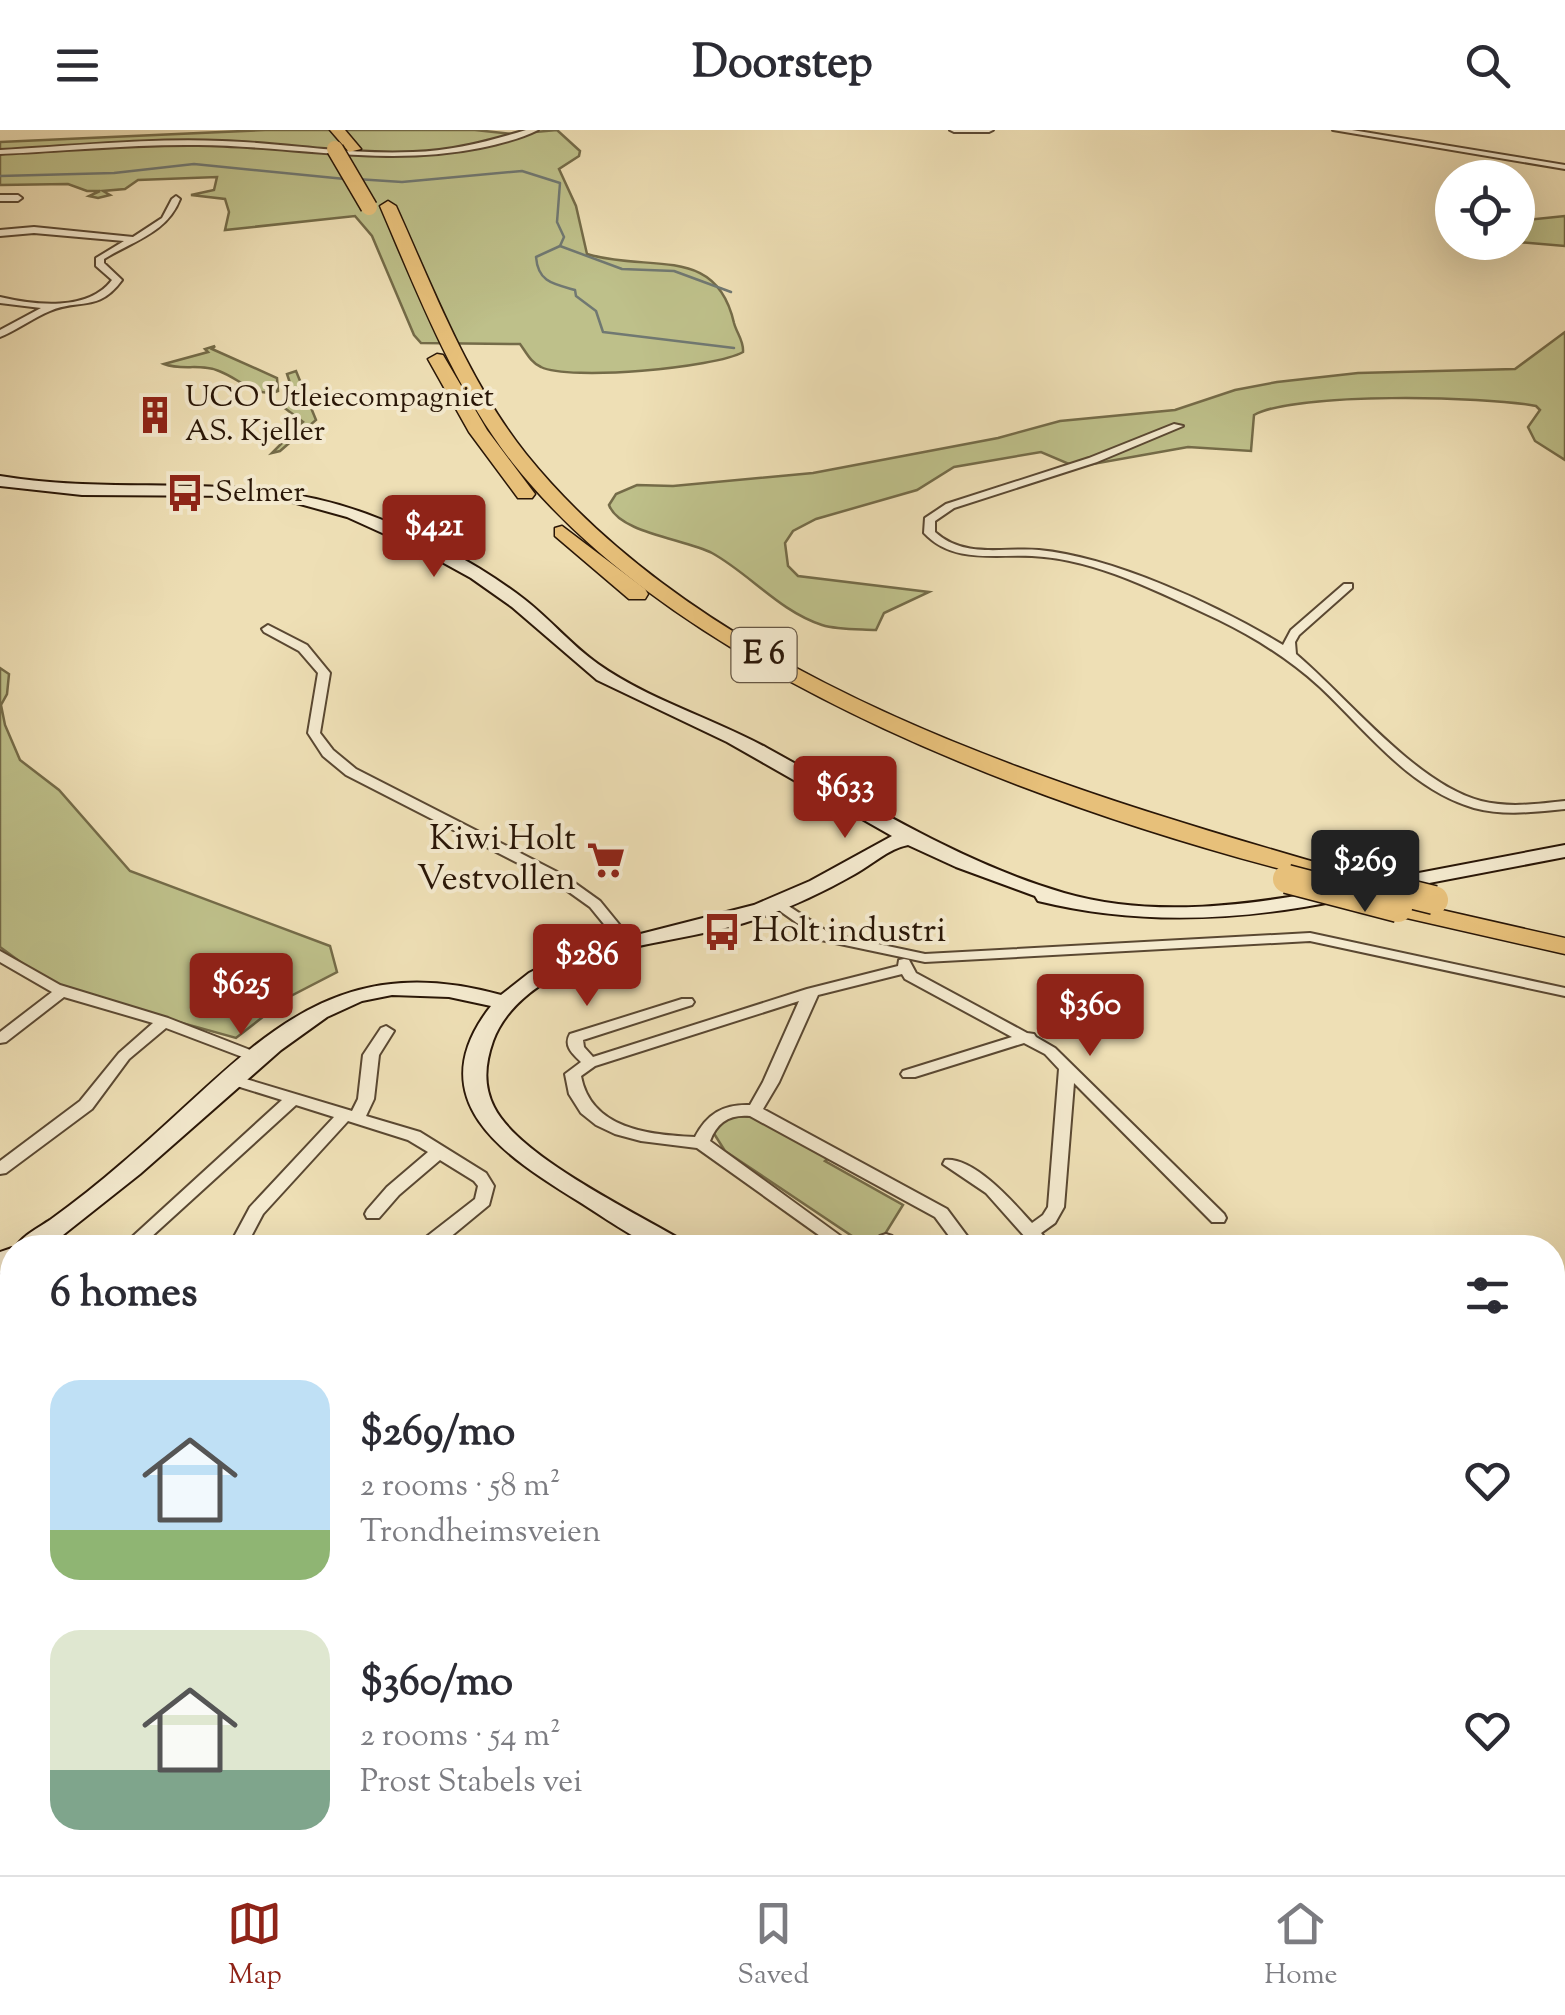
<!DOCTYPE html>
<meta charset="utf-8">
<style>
body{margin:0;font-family:"Sorts Mill Goudy",serif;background:#f7f7f7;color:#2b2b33;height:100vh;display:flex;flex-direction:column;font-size:38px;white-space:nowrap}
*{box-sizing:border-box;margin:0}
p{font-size:32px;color:#7c7c81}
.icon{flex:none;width:55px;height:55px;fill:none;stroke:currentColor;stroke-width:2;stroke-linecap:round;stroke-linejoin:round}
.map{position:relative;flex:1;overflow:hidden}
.drawer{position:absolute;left:0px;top:1105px;width:1565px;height:640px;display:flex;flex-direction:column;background:#fff;border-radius:40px 40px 0 0;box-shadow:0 10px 40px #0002}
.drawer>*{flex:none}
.tools{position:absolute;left:1435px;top:30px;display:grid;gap:20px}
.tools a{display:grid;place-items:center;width:100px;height:100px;border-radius:50%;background:#fff;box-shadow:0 10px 40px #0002;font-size:50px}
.price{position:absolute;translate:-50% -85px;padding:0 22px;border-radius:10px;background:#8f2418;color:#fff;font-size:32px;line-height:65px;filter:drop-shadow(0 2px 5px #0008)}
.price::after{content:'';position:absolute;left:50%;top:60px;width:30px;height:22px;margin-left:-15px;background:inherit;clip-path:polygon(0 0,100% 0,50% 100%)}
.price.on{background:#222;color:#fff}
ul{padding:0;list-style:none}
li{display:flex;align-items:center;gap:30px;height:250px;padding:0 50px}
li span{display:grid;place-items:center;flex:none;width:280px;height:200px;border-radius:30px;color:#555}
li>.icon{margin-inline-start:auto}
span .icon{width:120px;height:120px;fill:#fffc;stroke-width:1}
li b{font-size:42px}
h2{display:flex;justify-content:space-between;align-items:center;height:120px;padding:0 50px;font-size:42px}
header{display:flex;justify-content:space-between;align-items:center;height:130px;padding:0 50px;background:#fff;font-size:45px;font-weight:700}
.dock{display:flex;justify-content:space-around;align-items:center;height:140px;border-top:2px solid #e1e1e2;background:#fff;font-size:28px;color:#7c7c81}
.dock a{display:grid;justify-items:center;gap:5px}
.dock .on{color:#8f2418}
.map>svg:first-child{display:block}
</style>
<header><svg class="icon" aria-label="menu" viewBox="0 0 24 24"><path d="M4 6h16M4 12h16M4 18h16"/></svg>Doorstep<svg class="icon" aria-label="search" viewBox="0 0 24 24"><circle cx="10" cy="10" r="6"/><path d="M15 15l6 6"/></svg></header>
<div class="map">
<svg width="1565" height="1745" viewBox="0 0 1565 1745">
<rect width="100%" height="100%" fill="#eedfb5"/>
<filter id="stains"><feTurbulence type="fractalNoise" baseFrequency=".002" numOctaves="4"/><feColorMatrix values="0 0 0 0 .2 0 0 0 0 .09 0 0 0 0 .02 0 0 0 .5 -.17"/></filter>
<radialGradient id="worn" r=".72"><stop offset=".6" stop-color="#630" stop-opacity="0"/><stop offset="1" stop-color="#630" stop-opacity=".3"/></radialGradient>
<g fill="#bec08a" stroke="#746b48" stroke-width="2.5">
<path d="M 265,0 L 475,0 L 513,4 L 557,0 L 580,21 L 579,26 L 559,39 L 576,76 L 587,124 C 651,143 716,114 734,193 C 737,204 744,211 743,222 C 715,238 569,251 541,237 C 531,233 526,222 520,214 L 421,213 L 414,205 L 372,106 L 355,86 L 225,100 L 229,82 L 225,69 L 191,65 L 214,60 L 217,47 L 138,50 L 125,59 L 103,61 L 110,65 L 98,68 L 89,66 L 100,61 L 87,61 L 68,54 L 0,55 L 0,12 Z"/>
<polygon points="1565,86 1565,116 1518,112 1518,91"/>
<path d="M 1565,202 L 1565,330 L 1535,311 L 1528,297 L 1540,280 L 1536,276 C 1484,266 1296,262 1254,285 L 1251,321 L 1188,317 L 1076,337 L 1041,322 L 954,337 L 917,360 L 816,389 L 793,401 L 785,413 L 788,436 L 798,446 L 929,462 L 884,483 L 876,500 C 858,499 838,500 822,495 C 779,481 750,444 712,423 C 685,409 619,403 609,375 L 616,364 L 637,355 L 673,356 L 813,343 L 998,308 L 1060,291 L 1175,280 L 1235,260 L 1277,252 L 1358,243 L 1515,239 Z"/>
<path d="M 215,216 L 212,219 L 277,248 L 278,261 C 258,269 238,248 219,241 C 200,233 182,241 164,234 L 208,222 L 205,219 Z"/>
<polygon points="296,241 316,290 280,321 272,323 303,292 282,276 293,262 287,244"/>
<polygon points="0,538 9,544 7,564 1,575 5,595 20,630 59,660 130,741 330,816 337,842 287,868 236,908 56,858 0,817"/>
<polygon points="737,986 753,987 830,1027 825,1031 903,1075 885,1104 864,1114 725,1021 713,1002 722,991"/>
<polygon points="1565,1154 1565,1254 1553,1239 1552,1155"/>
</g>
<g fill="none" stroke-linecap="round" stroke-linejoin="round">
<g stroke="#707872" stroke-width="2.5">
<polyline points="0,46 114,43 194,34 345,49"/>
<polyline points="356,49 402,52 522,41 560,53 557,92 564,107 560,116"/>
<path d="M 731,162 L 674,141 L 622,139 L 560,116 L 536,127 C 538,152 553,154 575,160 L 576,166 L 596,181 L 603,202 L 734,218"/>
</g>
<g stroke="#5a4832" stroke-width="4">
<g id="street">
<path d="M 526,0 L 538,0 C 521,9 499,14 480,18 C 386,37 293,16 198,15 C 132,14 66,21 0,24 L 0,20 C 74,16 148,8 222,11 C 286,13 350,25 413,22 C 452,21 489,11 526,0 Z"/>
<polygon points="950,0 993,0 989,2 954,2"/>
<polygon points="1333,0 1352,0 1565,35 1565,39"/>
<polygon points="0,65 18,65 22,68 18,71 0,71"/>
<path d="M 176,66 L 180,69 C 167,103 133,111 104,129 L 104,133 L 122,150 C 98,183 79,168 50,181 C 33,188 17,200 0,207 L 0,200 L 41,178 L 0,173 L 0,167 C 34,175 88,182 112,150 L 96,136 L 96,128 L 124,111 L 34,103 L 0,106 L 0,100 L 34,97 L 133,107 L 162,88 L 172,69 Z"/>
<path d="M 1174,294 L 1183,296 L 1097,332 L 954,378 L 935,391 L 935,402 C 965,429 1003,417 1039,420 C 1114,427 1219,476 1283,515 L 1291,500 L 1344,454 L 1352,454 L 1352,458 L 1299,505 L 1295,512 L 1296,524 C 1348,568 1416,654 1481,671 C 1509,678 1537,674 1565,671 L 1565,679 C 1534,682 1504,686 1474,678 C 1409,659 1367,601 1320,557 C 1289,529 1256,508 1219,490 C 1160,463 1097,429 1032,426 C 994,424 953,434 924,403 L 925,388 L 946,374 L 1089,328 Z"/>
<polygon points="268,495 307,515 330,543 320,603 333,620 356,639 565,746 600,771 631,809 633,812 631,815 621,815 590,777 555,752 346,645 323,626 308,603 318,543 299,521 264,502 262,499"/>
<polygon points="778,769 831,804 925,824 1310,803 1565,858 1565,866 1310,811 925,832 821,810 773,776 771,773"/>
<polygon points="0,821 60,855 168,888 263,925 266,928 258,933 253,931 166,898 129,929 92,979 6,1043 0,1044 0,1031 80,971 119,923 153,893 64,867 6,912 0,913 0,902 52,862 0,832"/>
<path d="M 904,829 L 909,830 L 916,843 L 1027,903 L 1034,904 L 1036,907 L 1055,918 L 1224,1084 L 1226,1088 L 1224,1092 L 1212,1092 L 1074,953 L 1064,1077 L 1055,1093 L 1041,1103 L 1053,1118 L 1035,1118 L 986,1063 L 943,1034 L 945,1030 C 974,1027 1013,1072 1032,1093 L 1043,1085 L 1048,1077 L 1059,939 L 1045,924 L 1024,913 L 915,947 L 903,947 L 901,944 L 903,941 L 1012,907 L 905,849 L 902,844 L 818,865 L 779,952 L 763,979 L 947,1079 L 976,1118 L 958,1118 L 935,1087 L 750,986 C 730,984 717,992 710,1011 L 857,1118 L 837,1118 L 697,1018 L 641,1011 L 615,1004 L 596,995 L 581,983 L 569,964 L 565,944 L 581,932 C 573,924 563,916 570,904 L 682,869 L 692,869 L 694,872 L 692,875 L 583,910 L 584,917 L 593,927 L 807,859 L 898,836 L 899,830 ZM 799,871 L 763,952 L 750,975 C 723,974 707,984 695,1007 C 649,1005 591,999 581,946 L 595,936 Z"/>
<polygon points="386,896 394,901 379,925 374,969 366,986 420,1002 486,1043 494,1056 489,1075 443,1113 435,1118 412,1118 475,1069 478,1056 474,1051 440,1030 399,1065 379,1088 367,1088 365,1084 367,1080 387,1057 428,1022 408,1010 348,991 263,1084 245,1118 228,1118 250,1077 334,987 296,975 139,1118 120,1118 282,970 227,953 225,950 227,947 239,947 352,981 358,969 363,925 381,898"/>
<polygon points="886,1104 892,1106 894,1110 888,1118 868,1118 880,1106"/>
<polygon points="12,1188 12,1202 0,1207 0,1193"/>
<polygon points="1552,1419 1562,1424 1565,1429 1562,1434 1552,1436"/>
<rect x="1552" y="1514" width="13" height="16"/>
<polygon points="1565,1593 1565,1611 1552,1612 1552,1594"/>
<polygon points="357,1732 379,1732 376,1745 360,1745"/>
<polygon points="472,1732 494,1732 493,1745 475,1745"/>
<polygon points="1474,1732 1499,1732 1506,1745 1482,1745"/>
</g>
</g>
<g stroke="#291607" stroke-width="4">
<g id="secondary">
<path d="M 0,346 C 133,368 250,336 380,389 C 430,409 481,436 524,469 C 550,489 571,515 598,534 C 649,570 712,588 767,618 C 864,671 956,731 1064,763 C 1153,789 1252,775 1341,758 L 1352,764 L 1341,770 C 1240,791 1139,796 1038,771 L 1035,766 L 956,737 L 908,715 C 888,719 873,734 855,744 C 820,764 783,781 744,793 C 690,809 634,812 582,833 C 546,848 507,873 493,911 C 485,934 483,955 494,977 C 519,1027 635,1082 685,1112 L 688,1118 C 679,1118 667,1120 658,1118 C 640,1113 596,1082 578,1071 C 503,1025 418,969 491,876 L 449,867 L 392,865 L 362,871 L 327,887 L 281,920 L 140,1044 L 63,1105 L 46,1118 L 15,1118 C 23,1105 38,1098 50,1090 C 75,1072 99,1053 122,1033 C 247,928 319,814 501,865 L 529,843 L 570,822 L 754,775 L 810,751 L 892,706 L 727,612 L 597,550 L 512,477 L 471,448 L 422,421 L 347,387 L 289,371 L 248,366 L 82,365 L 0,356 Z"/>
<polygon points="1565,715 1565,727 1382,762 1371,756 1382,750"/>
<polygon points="12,1118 12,1138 0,1143 0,1122"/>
<polygon points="1155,1732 1188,1732 1190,1745 1156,1745"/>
</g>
</g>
<g stroke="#291607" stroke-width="3">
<g id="highway">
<polygon points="330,0 345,0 361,19 349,22"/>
<path d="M 388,71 L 396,76 C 434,160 468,251 526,324 C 712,554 1058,658 1332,737 L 1336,742 L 1332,747 L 1323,750 C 1060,684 684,551 512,332 C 453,256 418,164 380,76 Z"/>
<polygon points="437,224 443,225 487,300 535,364 532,368 518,368 469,302 428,229"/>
<polygon points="562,396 645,459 648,464 645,469 629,469 555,406 555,398"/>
<polygon points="1398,770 1565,808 1565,824 1389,784 1385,778"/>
</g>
</g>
<use href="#street" fill="#f4eacf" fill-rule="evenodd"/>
<use href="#secondary" fill="#f4eacf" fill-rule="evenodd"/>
<use href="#highway" fill="#e7c07a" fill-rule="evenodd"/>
<g stroke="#291607" stroke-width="19" stroke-linecap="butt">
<polyline id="highway-bridge-far1" points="335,19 369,77"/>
</g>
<g stroke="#291607" stroke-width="31" stroke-linecap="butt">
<g id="highway-bridge">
<polyline points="1287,749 1398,778"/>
<polyline points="1377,756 1434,770"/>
</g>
</g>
<use href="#highway-bridge-far1" stroke="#e7c07a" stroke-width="16"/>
<use href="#highway-bridge" stroke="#e7c07a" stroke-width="28"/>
</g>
<defs>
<g id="building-bare" transform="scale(3)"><path d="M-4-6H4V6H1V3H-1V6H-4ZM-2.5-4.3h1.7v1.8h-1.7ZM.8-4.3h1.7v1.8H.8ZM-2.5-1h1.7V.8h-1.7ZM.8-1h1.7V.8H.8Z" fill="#8f2418" stroke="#f4eacf" stroke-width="2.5" paint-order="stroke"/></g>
<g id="bus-bare" transform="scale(3)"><path d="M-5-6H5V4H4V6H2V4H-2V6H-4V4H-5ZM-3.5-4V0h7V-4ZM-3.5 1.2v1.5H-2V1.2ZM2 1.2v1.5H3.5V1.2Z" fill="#8f2418" stroke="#f4eacf" stroke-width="2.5" paint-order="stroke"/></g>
<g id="supermarket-bare" transform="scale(3)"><path d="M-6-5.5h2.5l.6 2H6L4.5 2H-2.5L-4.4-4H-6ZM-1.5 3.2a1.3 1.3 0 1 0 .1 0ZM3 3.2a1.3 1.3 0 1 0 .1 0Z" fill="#8f2418" stroke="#f4eacf" stroke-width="2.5" paint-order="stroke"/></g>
</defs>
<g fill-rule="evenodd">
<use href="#building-bare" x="155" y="285"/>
<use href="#bus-bare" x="185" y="363"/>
<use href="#supermarket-bare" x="606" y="730"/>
<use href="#bus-bare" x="722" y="802"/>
</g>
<g text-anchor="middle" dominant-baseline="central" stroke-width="8" stroke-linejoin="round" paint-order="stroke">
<g font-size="30" fill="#291607" stroke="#f4eacf" text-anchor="start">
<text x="185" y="268">UCO Utleiecompagniet<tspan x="185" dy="34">AS. Kjeller</tspan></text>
<text x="215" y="363">Selmer</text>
</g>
<rect fill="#f4eacf" stroke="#665643" stroke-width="2.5" x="731.5" y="498" width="65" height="54" rx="8"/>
<g font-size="32" font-weight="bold" fill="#291607">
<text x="764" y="525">E 6</text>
</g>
<g font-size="35" fill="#291607" stroke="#f4eacf" text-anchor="end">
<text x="576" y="710">Kiwi Holt<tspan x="576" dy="40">Vestvollen</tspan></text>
<text x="752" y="802" text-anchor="start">Holt industri</text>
</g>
</g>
<rect width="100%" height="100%" filter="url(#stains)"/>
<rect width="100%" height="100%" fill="url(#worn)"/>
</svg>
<div class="tools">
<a><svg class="icon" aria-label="locate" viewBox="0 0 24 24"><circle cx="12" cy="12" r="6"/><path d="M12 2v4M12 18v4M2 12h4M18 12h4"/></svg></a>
</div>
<b class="price" style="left:434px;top:450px">$421</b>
<b class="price" style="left:845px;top:711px">$633</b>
<b class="price on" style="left:1365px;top:785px">$269</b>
<b class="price" style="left:587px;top:879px">$286</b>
<b class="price" style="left:241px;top:908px">$625</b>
<b class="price" style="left:1090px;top:929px">$360</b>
<section class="drawer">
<h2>6 homes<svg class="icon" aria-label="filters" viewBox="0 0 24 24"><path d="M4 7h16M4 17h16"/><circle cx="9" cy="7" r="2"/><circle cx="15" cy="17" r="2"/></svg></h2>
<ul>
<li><span style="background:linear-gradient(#bfe0f5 75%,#8fb573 0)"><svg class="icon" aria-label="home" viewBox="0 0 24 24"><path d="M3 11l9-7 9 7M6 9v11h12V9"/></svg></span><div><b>$269/mo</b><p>2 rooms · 58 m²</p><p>Trondheimsveien</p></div><svg class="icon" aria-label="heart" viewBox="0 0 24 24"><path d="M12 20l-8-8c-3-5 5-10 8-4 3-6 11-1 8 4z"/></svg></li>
<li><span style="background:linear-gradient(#dfe7d0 70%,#7fa58c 0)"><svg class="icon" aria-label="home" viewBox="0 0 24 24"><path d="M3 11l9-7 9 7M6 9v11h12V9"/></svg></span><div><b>$360/mo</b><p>2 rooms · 54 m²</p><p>Prost Stabels vei</p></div><svg class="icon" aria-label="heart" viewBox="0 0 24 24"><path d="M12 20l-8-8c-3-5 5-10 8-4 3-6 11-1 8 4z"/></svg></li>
</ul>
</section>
</div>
<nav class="dock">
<a class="on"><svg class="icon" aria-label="map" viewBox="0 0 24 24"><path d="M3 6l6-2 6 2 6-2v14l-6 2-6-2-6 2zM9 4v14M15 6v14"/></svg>Map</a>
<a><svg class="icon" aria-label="saved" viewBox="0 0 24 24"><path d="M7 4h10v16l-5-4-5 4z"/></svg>Saved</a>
<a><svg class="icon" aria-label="home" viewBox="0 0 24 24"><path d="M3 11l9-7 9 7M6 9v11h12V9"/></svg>Home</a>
</nav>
